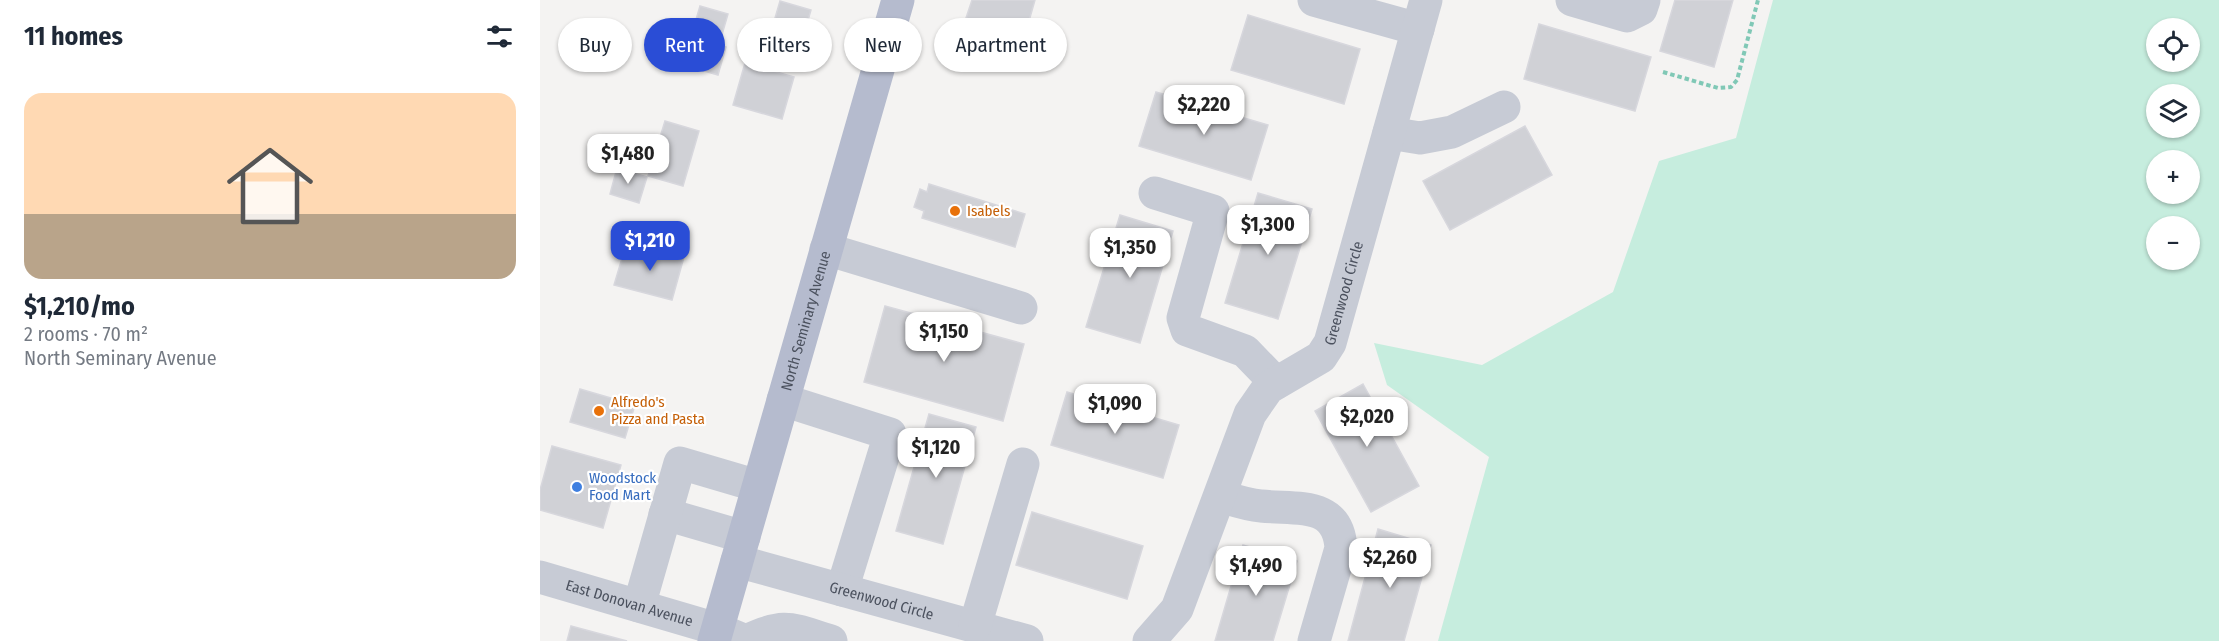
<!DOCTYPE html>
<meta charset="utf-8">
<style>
body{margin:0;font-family:"Fira Sans Condensed",sans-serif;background:#f2f2f3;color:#1f2937;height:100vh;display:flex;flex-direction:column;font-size:22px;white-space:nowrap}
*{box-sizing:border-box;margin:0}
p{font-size:20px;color:#747a83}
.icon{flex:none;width:33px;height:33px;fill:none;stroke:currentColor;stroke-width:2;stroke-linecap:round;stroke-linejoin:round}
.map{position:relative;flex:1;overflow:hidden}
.drawer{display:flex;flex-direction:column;background:#fff;width:540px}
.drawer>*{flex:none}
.guide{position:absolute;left:18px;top:18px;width:570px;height:54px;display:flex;gap:12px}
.buttons{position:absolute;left:1606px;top:18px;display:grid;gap:12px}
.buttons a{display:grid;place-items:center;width:54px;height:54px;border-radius:50%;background:#fff;box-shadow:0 2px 4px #0004;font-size:30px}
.price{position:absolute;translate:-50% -51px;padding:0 14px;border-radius:12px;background:#fff;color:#222;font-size:20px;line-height:39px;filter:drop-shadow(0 2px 3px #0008)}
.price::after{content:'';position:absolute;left:50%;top:36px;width:18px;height:14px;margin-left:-9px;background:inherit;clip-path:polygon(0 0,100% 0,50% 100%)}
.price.current{background:#2a4dd6;color:#fff}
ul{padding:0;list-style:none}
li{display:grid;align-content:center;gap:12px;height:318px;padding:0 24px}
li span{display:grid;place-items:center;height:186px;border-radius:18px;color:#555}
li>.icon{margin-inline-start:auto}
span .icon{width:108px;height:108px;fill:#fffc;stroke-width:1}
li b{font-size:26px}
h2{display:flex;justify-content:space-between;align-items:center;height:72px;padding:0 24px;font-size:26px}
.pill{padding:0 21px;border-radius:27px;background:#fff;box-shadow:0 2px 4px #0004;font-size:21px;line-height:54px}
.pill.current{background:#2a4dd6;color:#fff}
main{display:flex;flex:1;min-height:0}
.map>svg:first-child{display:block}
</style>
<main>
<section class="drawer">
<h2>11 homes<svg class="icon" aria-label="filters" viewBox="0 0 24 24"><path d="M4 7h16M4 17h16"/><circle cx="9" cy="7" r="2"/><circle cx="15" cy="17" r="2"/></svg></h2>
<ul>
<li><span style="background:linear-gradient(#ffd9b3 65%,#b9a48a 0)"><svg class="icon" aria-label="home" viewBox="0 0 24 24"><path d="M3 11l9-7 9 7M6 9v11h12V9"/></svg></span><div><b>$1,210/mo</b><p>2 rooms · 70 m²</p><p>North Seminary Avenue</p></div></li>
</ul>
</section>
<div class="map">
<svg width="1679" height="641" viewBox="0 0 1679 641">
<rect width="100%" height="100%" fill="#f4f3f2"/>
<path fill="#c6edde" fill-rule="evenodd" d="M 1233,0 L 1679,0 L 1679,641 L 898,641 L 949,457 L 847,385 L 834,343 L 942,365 L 1073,292 L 1119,161 L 1196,138 ZM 1617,28 L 1650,28 L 1650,62 L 1617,62 ZM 1617,94 L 1650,94 L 1650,128 L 1617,128 ZM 1617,160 L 1650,160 L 1650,194 L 1617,194 ZM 1617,226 L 1650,226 L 1650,260 L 1617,260 Z"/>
<g fill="#d0d1d6" stroke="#d7d7dd" stroke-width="1.5">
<polygon points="432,0 495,0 485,35 426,18"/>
<polygon points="1135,0 1193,0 1174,67 1120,51"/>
<polygon points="240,1 271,10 259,51 228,42"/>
<polygon points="160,6 188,14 181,38 153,30"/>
<polygon points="708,15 820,49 804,104 691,70"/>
<polygon points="999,24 1111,57 1095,111 984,79"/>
<polygon points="155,38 186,47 178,75 147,66"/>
<polygon points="205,63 254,77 242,119 193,105"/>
<polygon points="616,92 728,125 711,180 599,146"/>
<polygon points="125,121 159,131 143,186 108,176"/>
<polygon points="985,126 1012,175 910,230 883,181"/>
<polygon points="77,168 107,177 99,203 70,194"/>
<polygon points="389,184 485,214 475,247 382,218 384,211 374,207 380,189 387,192"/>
<polygon points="718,193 772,209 738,319 685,303"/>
<polygon points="580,215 633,231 600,343 546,327"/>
<polygon points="98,245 144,257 132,300 74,285 83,255 94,258"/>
<polygon points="345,306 484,344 463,421 324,382"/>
<polygon points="823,384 879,486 831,512 775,411"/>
<polygon points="40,389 95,405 85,438 30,422"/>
<polygon points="527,392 639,425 623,478 511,445"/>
<polygon points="389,414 436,427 403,544 356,531"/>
<polygon points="12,446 81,465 63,528 0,510 0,490"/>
<polygon points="492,512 603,546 587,599 476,565"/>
<polygon points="838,529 891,545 864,641 808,641"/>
<polygon points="703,545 757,561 733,641 675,641"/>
<polygon points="31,626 87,641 27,641"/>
</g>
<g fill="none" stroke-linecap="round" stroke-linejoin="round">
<polyline stroke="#80c8b6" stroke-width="4" stroke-dasharray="4.5 3" stroke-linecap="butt" points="1123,72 1178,88 1191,87 1197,80 1218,0"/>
<g stroke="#c7cbd5" stroke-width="33">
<polyline points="774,0 878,29"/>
<polyline points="1032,0 1087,16 1101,9 1104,0"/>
<polyline points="849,133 880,138 912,132 964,107"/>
<polyline points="615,193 673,211 643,318 647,330 705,351 736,383"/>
<polyline points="286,249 481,308"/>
<polyline points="243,400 350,434 302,590"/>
<path d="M 680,496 C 693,500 707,505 721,506 C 756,510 798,500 801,548 L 774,641"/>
<polyline points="125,514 204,537"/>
<path id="s1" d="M 197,561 L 487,641"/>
<path id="s2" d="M 0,577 L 177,629 L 206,641"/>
<polyline points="99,606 140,463 218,486"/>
<polyline points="435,626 483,464"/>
<path d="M 206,641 C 246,622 251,629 291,641"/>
<path id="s3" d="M 609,641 L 637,609 L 710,414 L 728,388 L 781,357 L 790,343 L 886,0"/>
</g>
<path stroke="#b5bbce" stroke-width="33" id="s4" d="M 174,641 L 358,0"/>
</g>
<g fill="#e8710a" stroke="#fff" stroke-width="2">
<circle cx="415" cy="211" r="6"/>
<circle cx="59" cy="411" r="6"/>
</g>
<circle fill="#3f7fe0" stroke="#fff" stroke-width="2" cx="37" cy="487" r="6"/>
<g text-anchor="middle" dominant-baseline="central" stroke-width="4.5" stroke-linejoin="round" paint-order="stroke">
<g font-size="15" fill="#c56008" stroke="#fff" text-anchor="start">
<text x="427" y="211">Isabels</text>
<text x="71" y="402">Alfredo's<tspan x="71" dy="17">Pizza and Pasta</tspan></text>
</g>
<g font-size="15" fill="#4b515e" stroke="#fff">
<text stroke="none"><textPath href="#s3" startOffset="412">Greenwood Circle</textPath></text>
<text stroke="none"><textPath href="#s4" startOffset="333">North Seminary Avenue</textPath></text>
<text stroke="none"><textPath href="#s1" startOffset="150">Greenwood Circle</textPath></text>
<text stroke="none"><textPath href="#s2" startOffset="93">East Donovan Avenue</textPath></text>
</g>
<g font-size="15" fill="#366cbe" stroke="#fff" text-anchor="start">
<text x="49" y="478">Woodstock<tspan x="49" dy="17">Food Mart</tspan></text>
</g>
</g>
</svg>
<div class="buttons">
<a><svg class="icon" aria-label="locate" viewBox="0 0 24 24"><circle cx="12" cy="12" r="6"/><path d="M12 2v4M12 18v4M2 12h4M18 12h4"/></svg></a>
<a><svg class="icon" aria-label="layers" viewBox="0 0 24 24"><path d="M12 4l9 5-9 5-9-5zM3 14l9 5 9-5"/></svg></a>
<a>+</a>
<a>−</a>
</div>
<b class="price" style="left:664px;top:136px">$2,220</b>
<b class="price" style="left:88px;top:185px">$1,480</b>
<b class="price" style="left:728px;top:256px">$1,300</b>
<b class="price current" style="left:110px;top:272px">$1,210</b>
<b class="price" style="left:590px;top:279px">$1,350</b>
<b class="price" style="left:404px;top:363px">$1,150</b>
<b class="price" style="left:575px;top:435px">$1,090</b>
<b class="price" style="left:827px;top:448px">$2,020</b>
<b class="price" style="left:396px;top:479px">$1,120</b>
<b class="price" style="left:850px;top:589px">$2,260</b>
<b class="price" style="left:716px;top:597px">$1,490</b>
<div class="guide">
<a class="pill">Buy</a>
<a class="pill current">Rent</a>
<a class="pill">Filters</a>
<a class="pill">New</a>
<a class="pill">Apartment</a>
</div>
</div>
</main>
